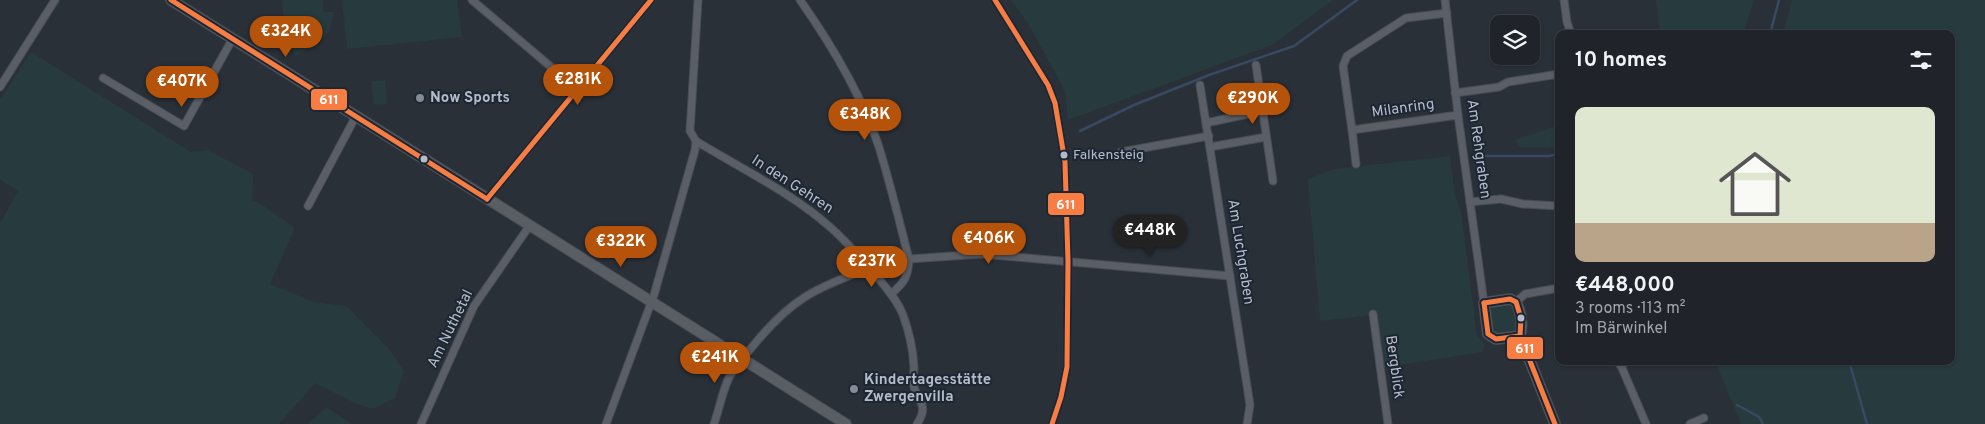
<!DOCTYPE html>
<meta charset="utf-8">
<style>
body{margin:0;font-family:Overpass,sans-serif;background:#2d3036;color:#f1f3f6;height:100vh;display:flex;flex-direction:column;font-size:19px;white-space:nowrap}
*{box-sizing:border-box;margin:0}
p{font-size:16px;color:#a2a4a8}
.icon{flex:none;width:28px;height:28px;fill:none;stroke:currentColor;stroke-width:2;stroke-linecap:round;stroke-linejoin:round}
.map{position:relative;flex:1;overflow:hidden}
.details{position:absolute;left:1555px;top:30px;width:400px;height:335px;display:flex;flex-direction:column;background:#20242a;border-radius:10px;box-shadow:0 1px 4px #0004,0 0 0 1px #3d4147}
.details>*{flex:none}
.fabs{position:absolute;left:1490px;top:15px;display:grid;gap:10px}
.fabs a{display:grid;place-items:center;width:50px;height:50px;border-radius:10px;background:#20242a;box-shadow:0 1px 4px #0004,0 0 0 1px #3d4147;font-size:25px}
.price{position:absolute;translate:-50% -42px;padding:0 11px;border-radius:18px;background:#b45309;color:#fff;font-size:16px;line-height:32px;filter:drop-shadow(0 1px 2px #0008)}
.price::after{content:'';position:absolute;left:50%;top:30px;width:15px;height:11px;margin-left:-8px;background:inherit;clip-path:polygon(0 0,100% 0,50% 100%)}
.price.on{background:#222;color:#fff}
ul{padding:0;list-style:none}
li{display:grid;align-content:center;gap:10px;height:265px;padding:0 20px}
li+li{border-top:1px solid #3d4147}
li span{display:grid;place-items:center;height:155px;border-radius:10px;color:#555}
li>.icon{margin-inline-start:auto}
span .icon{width:90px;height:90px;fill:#fffc;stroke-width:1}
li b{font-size:21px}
h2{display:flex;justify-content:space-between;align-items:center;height:60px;padding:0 20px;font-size:21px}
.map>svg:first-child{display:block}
</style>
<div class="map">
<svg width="1985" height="424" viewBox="0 0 1985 424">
<rect width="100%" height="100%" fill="#2a3038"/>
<g fill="#273a3e">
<polygon points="282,0 323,0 323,12 334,12 329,32 315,45 295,56 283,13"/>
<polygon points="342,0 457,0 462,37 347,49"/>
<polygon points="1011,0 1333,0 1272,45 1068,120 1065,91 1029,25"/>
<polygon points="1656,0 1754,0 1743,34 1660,34"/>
<polygon points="1792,0 1985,0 1985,424 1741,424 1715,361 1951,361 1951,34 1783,34"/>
<polygon points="31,52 191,152 208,150 253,174 252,201 258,202 295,228 270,284 314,302 346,306 389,349 404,371 395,398 373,409 357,404 315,383 279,424 0,424 0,223 18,191 0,180 0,100"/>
<polygon points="385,80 387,104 374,105 371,81"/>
<polygon points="1559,125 1559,145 1554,148 1520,147 1515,140"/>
<polygon points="1450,156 1455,196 1461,212 1477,335 1485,345 1482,352 1380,368 1373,315 1320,321 1308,179 1335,169"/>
<polygon points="1508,305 1514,308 1517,329 1514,333 1500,336 1492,330 1489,312 1495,306"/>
<polygon points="326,407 349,422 352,424 308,424"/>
</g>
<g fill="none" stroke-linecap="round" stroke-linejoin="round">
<g stroke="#384963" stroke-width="2.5">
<polyline points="1770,34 1779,0"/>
<polyline points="1080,131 1134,105 1209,75 1294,46 1357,0"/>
<polyline points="1482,156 1549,156 1559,154"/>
<polyline points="1849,361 1867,424"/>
<polyline points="1737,405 1759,417 1763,424"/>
</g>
<g stroke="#484c53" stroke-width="9">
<g id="street">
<polyline points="472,0 577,89"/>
<path d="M 800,0 C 831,44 860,92 878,144 C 890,182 899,220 909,259 C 908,277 905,282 891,294"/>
<polyline points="995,0 1048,85 1055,103 1065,162 1068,261 1067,367 1061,397 1052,424"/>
<polyline points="1445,0 1458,115 1484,303"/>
<polyline points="1564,0 1567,22 1571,34"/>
<polyline points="1447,13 1406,18 1347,56 1343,66 1352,130 1458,115"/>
<polyline points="1256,65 1273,181"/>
<polyline points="103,78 184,126 233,38"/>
<polyline points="1200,85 1250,405 1247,424"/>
<polyline points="0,87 55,0"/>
<polyline points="1455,93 1499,87 1508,82 1559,74"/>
<polyline points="1206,123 1262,111"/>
<polyline points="1352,130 1356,164"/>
<path d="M 696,141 C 740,168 792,193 830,227 C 846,241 861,258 875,274 C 885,287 897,299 903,315 C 909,331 913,350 914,367 C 914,372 913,377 913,382 C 915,401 931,403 917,424"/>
<polyline points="1210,147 1266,137"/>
<polyline points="1121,152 1209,136"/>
<polyline points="487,199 651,0"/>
<polyline points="1470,202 1501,199 1523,204 1559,206"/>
<polyline points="308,206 356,116"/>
<polyline points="909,259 982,254 1230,276"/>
<polyline points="1516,302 1525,294 1559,288"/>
<polyline points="1373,314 1388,424"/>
<polyline points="1619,361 1646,424"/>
<polyline points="1620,365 1629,361"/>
<polyline points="421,424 474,306 530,225"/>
<polyline points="606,424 654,295 695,150 696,141 690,131 698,0"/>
<path d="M 714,424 C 719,410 722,393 728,380 C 733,367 745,356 753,346 C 791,299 815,288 870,268"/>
<polyline points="1690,424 1704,418"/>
</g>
</g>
<g stroke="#484c53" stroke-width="12">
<g id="secondary">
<polyline points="171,0 846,424"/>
<path d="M 1520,336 L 1496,339 L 1488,334 L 1484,303 L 1510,299 L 1516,302 C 1521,312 1523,324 1520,336 L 1555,424"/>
</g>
</g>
<use href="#street" stroke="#5a5e66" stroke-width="7"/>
<use href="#secondary" stroke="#595d64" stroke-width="10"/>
<g stroke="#1d2633" stroke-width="9">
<g id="bus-1">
<polyline points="171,0 487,199"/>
<polyline points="995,0 1048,85 1055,103 1065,162 1068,261 1067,367 1061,397 1052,424"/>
<polyline points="487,199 651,0"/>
<polyline points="1484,303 1510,299 1516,302 1521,318 1520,336 1555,424"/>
<polyline points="1484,303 1488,334 1496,339 1520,336"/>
</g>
</g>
<use href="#bus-1" stroke="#f77d43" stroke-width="5"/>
</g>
<g fill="#848b96" stroke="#1d2633" stroke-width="2">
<circle cx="420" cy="98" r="5"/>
<circle cx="854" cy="389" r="5"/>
</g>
<g fill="#b4bcc9" stroke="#1d2633" stroke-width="2">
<circle cx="1064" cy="155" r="4.5"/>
<circle cx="424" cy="159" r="4.5"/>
<circle cx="1521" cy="318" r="4.5"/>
</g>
<g text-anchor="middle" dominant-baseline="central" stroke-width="4" stroke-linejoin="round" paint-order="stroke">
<g font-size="14" fill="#b4bcc9" stroke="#1d2633" text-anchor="start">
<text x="1073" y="155">Falkensteig</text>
</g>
<g font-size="15" font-weight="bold" fill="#b4bcc9" stroke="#1d2633" text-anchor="start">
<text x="430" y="98">Now Sports</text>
<text x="864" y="380">Kindertagesstätte<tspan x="864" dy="17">Zwergenvilla</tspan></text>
</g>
<g font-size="15" fill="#b4bcc9" stroke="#1d2633">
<text transform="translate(1403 109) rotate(-8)">Milanring</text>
<text transform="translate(1478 149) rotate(82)">Am Rehgraben</text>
<text transform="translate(792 185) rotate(33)">In den Gehren</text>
<text transform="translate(1240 252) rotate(81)">Am Luchgraben</text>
<text transform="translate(451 329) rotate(-64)">Am Nuthetal</text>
<text transform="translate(1394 367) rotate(82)">Bergblick</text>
</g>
</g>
<g stroke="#1d2633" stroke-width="2">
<rect x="310" y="88" width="38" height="23" rx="5" fill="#f77d43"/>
<rect x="1047" y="192" width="38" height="24" rx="5" fill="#f77d43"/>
<rect x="1506" y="336" width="38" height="24" rx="5" fill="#f77d43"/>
</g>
<g font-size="14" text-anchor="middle" font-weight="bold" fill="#fff">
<text x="329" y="104">611</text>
<text x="1066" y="209">611</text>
<text x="1525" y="353">611</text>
</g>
</svg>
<div class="fabs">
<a><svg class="icon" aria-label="layers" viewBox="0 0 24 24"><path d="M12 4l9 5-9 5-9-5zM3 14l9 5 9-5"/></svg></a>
</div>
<b class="price" style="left:286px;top:58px">€324K</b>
<b class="price" style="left:578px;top:106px">€281K</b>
<b class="price" style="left:182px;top:108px">€407K</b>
<b class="price" style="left:1253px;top:125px">€290K</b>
<b class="price" style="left:865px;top:141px">€348K</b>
<b class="price on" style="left:1150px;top:257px">€448K</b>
<b class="price" style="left:989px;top:265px">€406K</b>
<b class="price" style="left:621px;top:268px">€322K</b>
<b class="price" style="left:872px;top:288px">€237K</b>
<b class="price" style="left:715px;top:384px">€241K</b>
<section class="details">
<h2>10 homes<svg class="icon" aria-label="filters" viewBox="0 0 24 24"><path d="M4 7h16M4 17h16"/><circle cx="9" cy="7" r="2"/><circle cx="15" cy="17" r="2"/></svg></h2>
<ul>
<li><span style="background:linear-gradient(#dfe7d0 75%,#b9a48a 0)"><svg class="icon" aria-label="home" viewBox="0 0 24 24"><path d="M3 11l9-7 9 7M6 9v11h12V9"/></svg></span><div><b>€448,000</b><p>3 rooms · 113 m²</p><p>Im Bärwinkel</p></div></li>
</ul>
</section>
</div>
